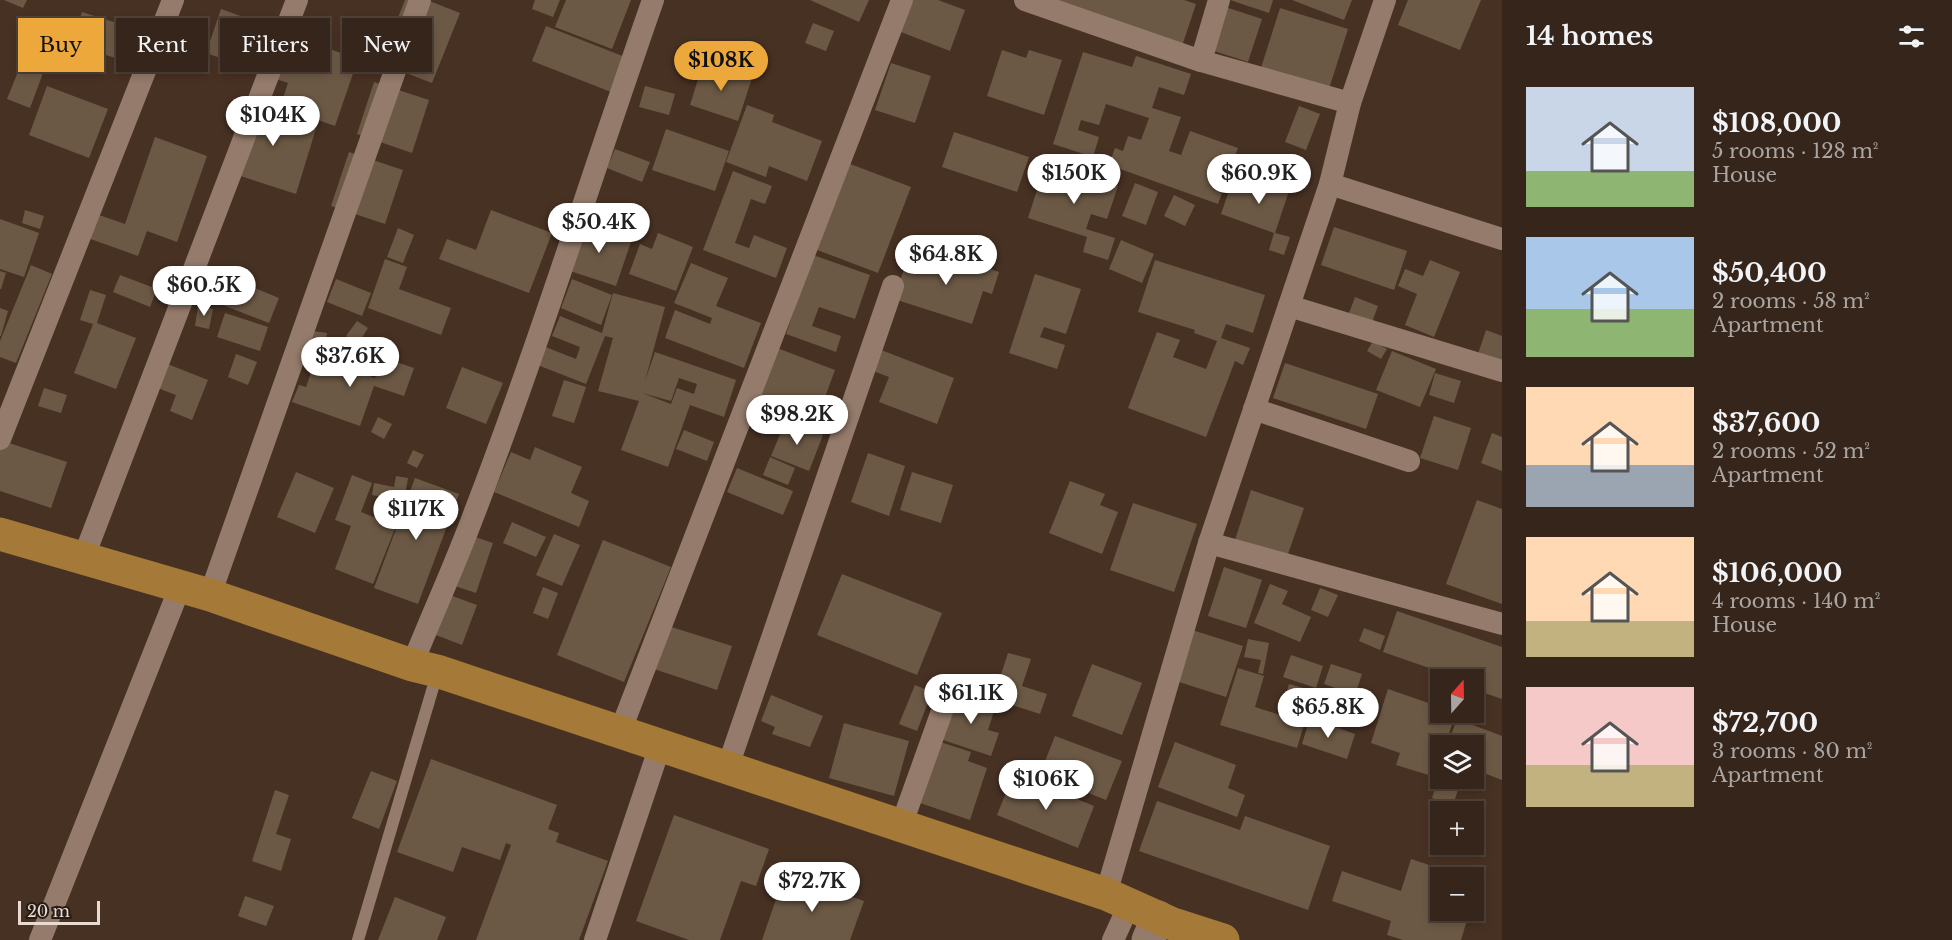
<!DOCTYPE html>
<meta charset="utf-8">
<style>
body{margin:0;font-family:"Libre Baskerville",serif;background:#403127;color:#f1f3f6;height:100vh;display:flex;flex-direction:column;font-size:22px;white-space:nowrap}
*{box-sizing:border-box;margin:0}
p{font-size:20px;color:#aaa5a2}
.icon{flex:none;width:33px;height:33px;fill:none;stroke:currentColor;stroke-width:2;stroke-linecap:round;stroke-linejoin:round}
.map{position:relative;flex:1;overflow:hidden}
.side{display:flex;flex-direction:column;background:#35251a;width:450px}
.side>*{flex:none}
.hud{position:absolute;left:18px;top:18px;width:570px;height:54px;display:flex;gap:12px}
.needle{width:39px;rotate:20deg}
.fabs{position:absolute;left:1430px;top:669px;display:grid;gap:12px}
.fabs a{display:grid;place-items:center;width:54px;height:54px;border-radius:0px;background:#35251a;box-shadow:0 3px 9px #0003,0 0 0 2px #4f4239;font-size:30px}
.scale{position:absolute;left:18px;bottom:15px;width:82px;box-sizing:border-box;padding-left:6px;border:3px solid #e9dbd2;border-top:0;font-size:16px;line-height:21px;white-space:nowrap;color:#e9dbd2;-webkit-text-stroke:4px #261c16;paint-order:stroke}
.price{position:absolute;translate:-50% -51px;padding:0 14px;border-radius:21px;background:#fff;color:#222;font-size:20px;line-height:39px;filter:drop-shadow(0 2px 3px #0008)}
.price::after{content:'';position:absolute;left:50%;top:36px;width:18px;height:14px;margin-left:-9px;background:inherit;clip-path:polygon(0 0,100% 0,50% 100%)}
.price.on{background:#eda83b;color:#111}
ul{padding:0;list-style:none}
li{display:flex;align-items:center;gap:18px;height:150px;padding:0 24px}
li span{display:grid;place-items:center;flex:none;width:168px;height:120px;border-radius:0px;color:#555}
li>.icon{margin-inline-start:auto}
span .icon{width:72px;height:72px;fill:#fffc;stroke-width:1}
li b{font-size:26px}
h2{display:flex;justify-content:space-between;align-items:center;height:72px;padding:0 24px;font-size:26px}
.tag{padding:0 21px;border-radius:0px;background:#35251a;box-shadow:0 3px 9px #0003,0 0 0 2px #4f4239;font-size:21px;line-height:54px}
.tag.on{background:#eda83b;color:#111}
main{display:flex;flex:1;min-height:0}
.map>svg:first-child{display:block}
</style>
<main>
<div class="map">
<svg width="1502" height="940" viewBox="0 0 1502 940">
<rect width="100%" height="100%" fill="#473123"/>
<g fill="#6c5945" fill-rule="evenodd">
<polygon points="4,0 27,0 23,8"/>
<polygon points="405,0 427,0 460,13 432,83 380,63"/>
<polygon points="535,0 560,0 553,17 532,9"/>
<polygon points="566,0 631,0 612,49 555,27"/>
<polygon points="810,0 869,0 859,22"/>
<polygon points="913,0 938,0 965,10 950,51 901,32"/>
<polygon points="1033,0 1184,0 1196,4 1181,49"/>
<polygon points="1230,0 1273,0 1269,13"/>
<polygon points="1292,0 1352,0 1344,20"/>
<polygon points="1408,0 1481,0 1460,50 1398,25"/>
<polygon points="1219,5 1262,19 1248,62 1205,48"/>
<polygon points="1280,8 1348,29 1328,92 1260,71"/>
<polygon points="221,9 269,26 254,70 206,53"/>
<polygon points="82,12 139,30 128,62 71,44"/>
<polygon points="813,23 834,31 826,51 805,43"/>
<polygon points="546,26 625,57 611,92 532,61"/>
<polygon points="276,30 358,59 335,126 280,107 288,83 261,74"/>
<polygon points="30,39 54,49 48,65 24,55"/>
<polygon points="1002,50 1026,58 1029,50 1062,60 1044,115 987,96"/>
<polygon points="1083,52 1132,67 1136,56 1191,74 1184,95 1159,87 1152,108 1181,117 1169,151 1181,155 1190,131 1238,148 1218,204 1109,165 1115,148 1123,151 1128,136 1141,140 1149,118 1106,104 1099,125 1081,120 1078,130 1099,137 1093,157 1053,144"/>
<polygon points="24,57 46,65 30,108 7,99"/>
<polygon points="703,63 752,78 738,121 690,105"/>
<polygon points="891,63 931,76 915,123 875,110"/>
<polygon points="374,82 429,100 412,153 357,134"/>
<polygon points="47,86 108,109 89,158 29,135"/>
<polygon points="645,86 675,94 669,115 639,107"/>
<polygon points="251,101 318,122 296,194 228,172"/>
<polygon points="747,105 774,115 772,122 822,141 807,181 769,166 766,177 726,162"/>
<polygon points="1299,106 1320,114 1306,150 1285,142"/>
<polygon points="666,129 729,151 715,191 652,170"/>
<polygon points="954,132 1029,157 1017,192 942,167"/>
<polygon points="155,137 207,156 177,242 147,231 138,256 85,237 93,213 125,224"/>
<polygon points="615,149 650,162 642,182 607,168"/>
<polygon points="349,152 403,170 385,224 331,206"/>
<polygon points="845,162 911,187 878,273 812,248"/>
<polygon points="1046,162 1118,186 1107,219 1091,214 1086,229 1115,238 1108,260 1083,252 1087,237 1028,218"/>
<polygon points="733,171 772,186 765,204 751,199 735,243 749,248 754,235 787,248 776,278 703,250"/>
<polygon points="1251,171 1291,185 1275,233 1290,237 1284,255 1269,250 1274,233 1221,214 1235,173 1250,177"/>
<polygon points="1135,183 1158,192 1146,225 1122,216"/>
<polygon points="1174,195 1195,205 1185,226 1164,216"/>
<polygon points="25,210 44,216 40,229 22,223"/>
<polygon points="491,210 552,233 529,293 439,259 447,239 476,250"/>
<polygon points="0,219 39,233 24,277 0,269"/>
<polygon points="583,222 632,239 616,286 567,270"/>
<polygon points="1334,227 1407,251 1394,290 1321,265"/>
<polygon points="398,228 414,235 403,263 387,257"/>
<polygon points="658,233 693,247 676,291 629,274 640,244 652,249"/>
<polygon points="1121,240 1154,254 1142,283 1109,269"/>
<polygon points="931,250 999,272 992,294 983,291 972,324 894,299 908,257 927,263"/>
<polygon points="813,255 870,275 855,319 819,307 812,326 841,336 836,352 786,334"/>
<polygon points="385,259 407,267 399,289 451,308 441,335 368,308"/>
<polygon points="1155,260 1265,295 1253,333 1226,324 1221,338 1250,348 1243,365 1235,361 1206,437 1128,408 1157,332 1180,340 1173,357 1206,369 1217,341 1194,333 1195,330 1138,312"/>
<polygon points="1430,260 1460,272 1434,337 1405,325 1417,294 1398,286 1405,269 1423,276"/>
<polygon points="691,263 728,278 716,306 761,323 744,368 665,338 675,310 710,324 712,318 674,303"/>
<polygon points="31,265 52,274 16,363 0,357 0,341"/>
<polygon points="0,271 6,273 1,289 0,289"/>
<polygon points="218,273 279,298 269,323 207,299"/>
<polygon points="1035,274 1081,289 1066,334 1044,327 1040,337 1065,345 1057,369 1009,353"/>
<polygon points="120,275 157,289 150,307 113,292"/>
<polygon points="336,279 371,293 362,316 327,302"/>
<polygon points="572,279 612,295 601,325 561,308"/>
<polygon points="90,290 106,295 97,323 136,338 116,389 74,373 93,324 80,320"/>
<path d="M 613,293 L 665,307 L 645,381 L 655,352 L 736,380 L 724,417 L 690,405 L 668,467 L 621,450 L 639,401 L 598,391 L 613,338 L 605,336 L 586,384 L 535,364 L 543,346 L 576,359 L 580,347 L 552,336 L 560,316 L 602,333 ZM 679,378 L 697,384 L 694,394 L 677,388 L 671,404 L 642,393 L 671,401 Z"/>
<polygon points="1355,297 1378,306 1371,325 1348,316"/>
<polygon points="198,306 213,309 209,329 195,326"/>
<polygon points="0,308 8,311 1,336 0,336"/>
<polygon points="225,313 268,327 260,351 217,337"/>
<polygon points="357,321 368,328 358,344 346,336"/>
<polygon points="1486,330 1502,336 1502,365 1477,357"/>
<polygon points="313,331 327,333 324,349 310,347"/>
<polygon points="1373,341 1387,349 1381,359 1367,351"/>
<polygon points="777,348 835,370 824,400 818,398 809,420 757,400"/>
<polygon points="881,350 954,378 937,424 879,402 889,377 873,371"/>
<polygon points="1392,351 1436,369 1420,407 1376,390"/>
<polygon points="236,354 257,362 248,385 228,377"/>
<polygon points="382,357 414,368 404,396 374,386 360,426 292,402 299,385 306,387 316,358 375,378"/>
<polygon points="165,363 208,380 192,420 170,411 176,395 155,387"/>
<polygon points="1285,363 1378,394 1366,429 1273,398"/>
<polygon points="462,367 503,383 486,424 446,408"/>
<polygon points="1435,373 1461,381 1454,403 1429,395"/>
<polygon points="564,380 586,387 574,423 552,416"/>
<polygon points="44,388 67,395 61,413 38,406"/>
<polygon points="1434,416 1471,428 1458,470 1420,458"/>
<polygon points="378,417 392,424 384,439 371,432"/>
<polygon points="786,420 823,435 809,471 771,456"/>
<polygon points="684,430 714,442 707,461 676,449"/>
<polygon points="1492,433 1502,437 1502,471 1481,463"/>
<polygon points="0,440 67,462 51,508 0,491"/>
<polygon points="535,447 582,467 571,493 589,501 579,527 494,492 511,452 530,460"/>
<polygon points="413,450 424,455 417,468 407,463"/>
<polygon points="868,453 905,466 889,516 851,502"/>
<polygon points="770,457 795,468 788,485 763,475"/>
<polygon points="737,468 793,491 783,515 727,492"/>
<polygon points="296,472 334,488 315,533 277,517"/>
<polygon points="912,472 953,485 941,523 900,510"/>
<polygon points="352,475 372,483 361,512 396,526 373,584 335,569 351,526 335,520"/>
<polygon points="396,476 408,478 404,501 372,495 374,483 394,487"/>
<polygon points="415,478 459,494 418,604 374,588"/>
<polygon points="1070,481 1105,494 1100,505 1118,512 1102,554 1049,533"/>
<polygon points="1251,490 1304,508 1287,557 1235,540"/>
<polygon points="1477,500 1502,509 1502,604 1446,584"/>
<polygon points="1133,503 1197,524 1174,592 1110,570"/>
<polygon points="512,522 546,537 536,557 503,543"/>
<polygon points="463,533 493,543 476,593 446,583"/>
<polygon points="554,534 580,545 562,586 536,575"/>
<polygon points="603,540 671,567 624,682 557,655"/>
<polygon points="1224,567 1262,580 1246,628 1208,616"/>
<polygon points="842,574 942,613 917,675 817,635"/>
<polygon points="1270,584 1288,591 1282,604 1311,617 1300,642 1254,623"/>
<polygon points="543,587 558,593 548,619 533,613"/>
<polygon points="1320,588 1338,595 1328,617 1311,610"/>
<polygon points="444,593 477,605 462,645 428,632"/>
<polygon points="1397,611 1502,647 1502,699 1473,689 1473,680 1464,680 1383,652"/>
<polygon points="665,625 732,646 717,690 651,668"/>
<polygon points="1364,628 1385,636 1380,650 1359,641"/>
<polygon points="1192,630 1243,646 1226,697 1176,681"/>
<polygon points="1248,639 1269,643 1263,674 1258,673 1261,660 1244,657"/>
<polygon points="1008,653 1031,659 1022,686 1047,694 1040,714 993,699"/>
<polygon points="1291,655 1323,666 1316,688 1283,677"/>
<polygon points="1092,664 1142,683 1122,735 1072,716"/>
<polygon points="1331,664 1362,674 1355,695 1324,684"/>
<polygon points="1238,668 1264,676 1255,707 1280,715 1289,684 1314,691 1297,748 1220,725"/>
<polygon points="915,685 932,692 917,731 899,724"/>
<polygon points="1388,689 1440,707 1440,712 1456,712 1445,746 1440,746 1440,763 1435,777 1396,765 1400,753 1371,743"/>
<polygon points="956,692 996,705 988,730 999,733 991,756 940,739"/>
<polygon points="771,695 823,716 810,747 772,734 775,727 761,721"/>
<polygon points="1310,718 1355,734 1347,759 1302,744"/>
<polygon points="1457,719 1502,736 1502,780 1473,769 1473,746 1447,746"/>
<polygon points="844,723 909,741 894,796 829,778"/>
<polygon points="1055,736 1122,761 1106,800 1040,774"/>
<polygon points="937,741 971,752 968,761 987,768 970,820 917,802"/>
<polygon points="1175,742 1236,765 1228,788 1245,795 1237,817 1158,787"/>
<polygon points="431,759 557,805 548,829 559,833 556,842 608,861 579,940 476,940 511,845 506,843 500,860 462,847 453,872 397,852"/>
<polygon points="371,771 397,781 379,829 352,818"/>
<polygon points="1014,773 1094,806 1078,848 997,815"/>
<polygon points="1438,778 1462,778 1453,805 1432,798"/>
<polygon points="275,790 289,795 276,834 291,839 281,871 252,861"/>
<polygon points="1157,801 1240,830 1245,816 1330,846 1308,910 1139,851"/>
<polygon points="674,815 769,849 756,886 741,881 720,940 689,940 636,921"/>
<polygon points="1411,859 1466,877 1440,878 1440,910 1470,910 1461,940 1403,940 1387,935 1391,921 1332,901 1342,871 1401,891"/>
<polygon points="785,873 864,901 850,940 762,940"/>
<polygon points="1473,879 1480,881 1473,901"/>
<polygon points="245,896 274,906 266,926 238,916"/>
<polygon points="395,897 446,917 437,940 378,940"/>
</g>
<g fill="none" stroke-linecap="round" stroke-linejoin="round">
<polyline stroke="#947b6b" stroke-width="12" points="358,940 437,674"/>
<g stroke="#947b6b" stroke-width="22">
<polyline points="1025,0 1201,61 1350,103"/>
<polyline points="1201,61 1219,0"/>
<polyline points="1330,184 1502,239"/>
<polyline points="1289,306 1502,371"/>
<polyline points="1254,409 1409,461"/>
<polyline points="0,439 173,0"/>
<polyline points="1209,543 1502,624"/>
<polyline points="83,559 297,0"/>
<polyline points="210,595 420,0"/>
<path d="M 412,665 C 432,615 455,565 474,514 C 539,345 593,171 653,0"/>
<polyline points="620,732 902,0"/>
<polyline points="727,769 893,286"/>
<polyline points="901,826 951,686"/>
<polyline points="1106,894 1209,543 1330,184 1350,103 1385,0"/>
<polyline points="40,940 180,587"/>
<polyline points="595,940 660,746"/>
<polyline points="1113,940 1130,903"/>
</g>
<polyline stroke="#947b6b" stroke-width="33" points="1148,940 1158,917"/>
<polyline stroke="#a57937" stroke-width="33" points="0,534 210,595 412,665 437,671 1106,894 1173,924 1223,940"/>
</g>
</svg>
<div class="fabs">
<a><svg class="needle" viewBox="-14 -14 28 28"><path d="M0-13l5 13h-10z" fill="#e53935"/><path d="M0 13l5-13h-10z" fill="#aaa5a2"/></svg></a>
<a><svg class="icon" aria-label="layers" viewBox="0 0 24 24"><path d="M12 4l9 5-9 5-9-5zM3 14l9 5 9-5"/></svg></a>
<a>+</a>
<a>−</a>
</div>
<div class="scale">20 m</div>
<b class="price on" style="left:721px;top:92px">$108K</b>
<b class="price" style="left:273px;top:147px">$104K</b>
<b class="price" style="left:1074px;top:205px">$150K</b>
<b class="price" style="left:1259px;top:205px">$60.9K</b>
<b class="price" style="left:599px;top:254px">$50.4K</b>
<b class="price" style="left:946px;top:286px">$64.8K</b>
<b class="price" style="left:204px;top:317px">$60.5K</b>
<b class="price" style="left:350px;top:388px">$37.6K</b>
<b class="price" style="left:797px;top:446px">$98.2K</b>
<b class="price" style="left:416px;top:541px">$117K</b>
<b class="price" style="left:971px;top:725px">$61.1K</b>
<b class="price" style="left:1328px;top:739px">$65.8K</b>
<b class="price" style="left:1046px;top:811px">$106K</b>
<b class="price" style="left:812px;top:913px">$72.7K</b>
<div class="hud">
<a class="tag on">Buy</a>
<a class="tag">Rent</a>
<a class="tag">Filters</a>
<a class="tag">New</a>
</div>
</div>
<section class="side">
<h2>14 homes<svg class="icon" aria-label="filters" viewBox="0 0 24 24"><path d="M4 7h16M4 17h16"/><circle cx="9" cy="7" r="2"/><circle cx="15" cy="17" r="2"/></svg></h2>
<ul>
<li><span style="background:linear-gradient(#c9d6e8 70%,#8fb573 0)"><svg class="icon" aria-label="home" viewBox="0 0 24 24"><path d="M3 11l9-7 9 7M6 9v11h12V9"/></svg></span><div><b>$108,000</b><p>5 rooms · 128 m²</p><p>House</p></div></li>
<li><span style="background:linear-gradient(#a9c7e8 60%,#8fb573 0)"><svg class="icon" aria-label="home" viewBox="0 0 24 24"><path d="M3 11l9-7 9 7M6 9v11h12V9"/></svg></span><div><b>$50,400</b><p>2 rooms · 58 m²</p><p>Apartment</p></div></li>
<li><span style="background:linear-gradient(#ffd9b3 65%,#9aa5b1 0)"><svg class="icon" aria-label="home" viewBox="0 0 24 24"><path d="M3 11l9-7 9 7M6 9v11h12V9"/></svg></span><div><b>$37,600</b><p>2 rooms · 52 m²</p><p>Apartment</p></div></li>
<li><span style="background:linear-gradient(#ffd9b3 70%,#c2b280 0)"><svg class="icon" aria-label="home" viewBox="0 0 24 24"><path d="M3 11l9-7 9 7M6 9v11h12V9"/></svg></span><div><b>$106,000</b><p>4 rooms · 140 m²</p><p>House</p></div></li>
<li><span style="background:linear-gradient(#f6c9c9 65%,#c2b280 0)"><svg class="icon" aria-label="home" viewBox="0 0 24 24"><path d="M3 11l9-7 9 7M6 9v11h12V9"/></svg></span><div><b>$72,700</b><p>3 rooms · 80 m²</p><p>Apartment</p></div></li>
</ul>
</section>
</main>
